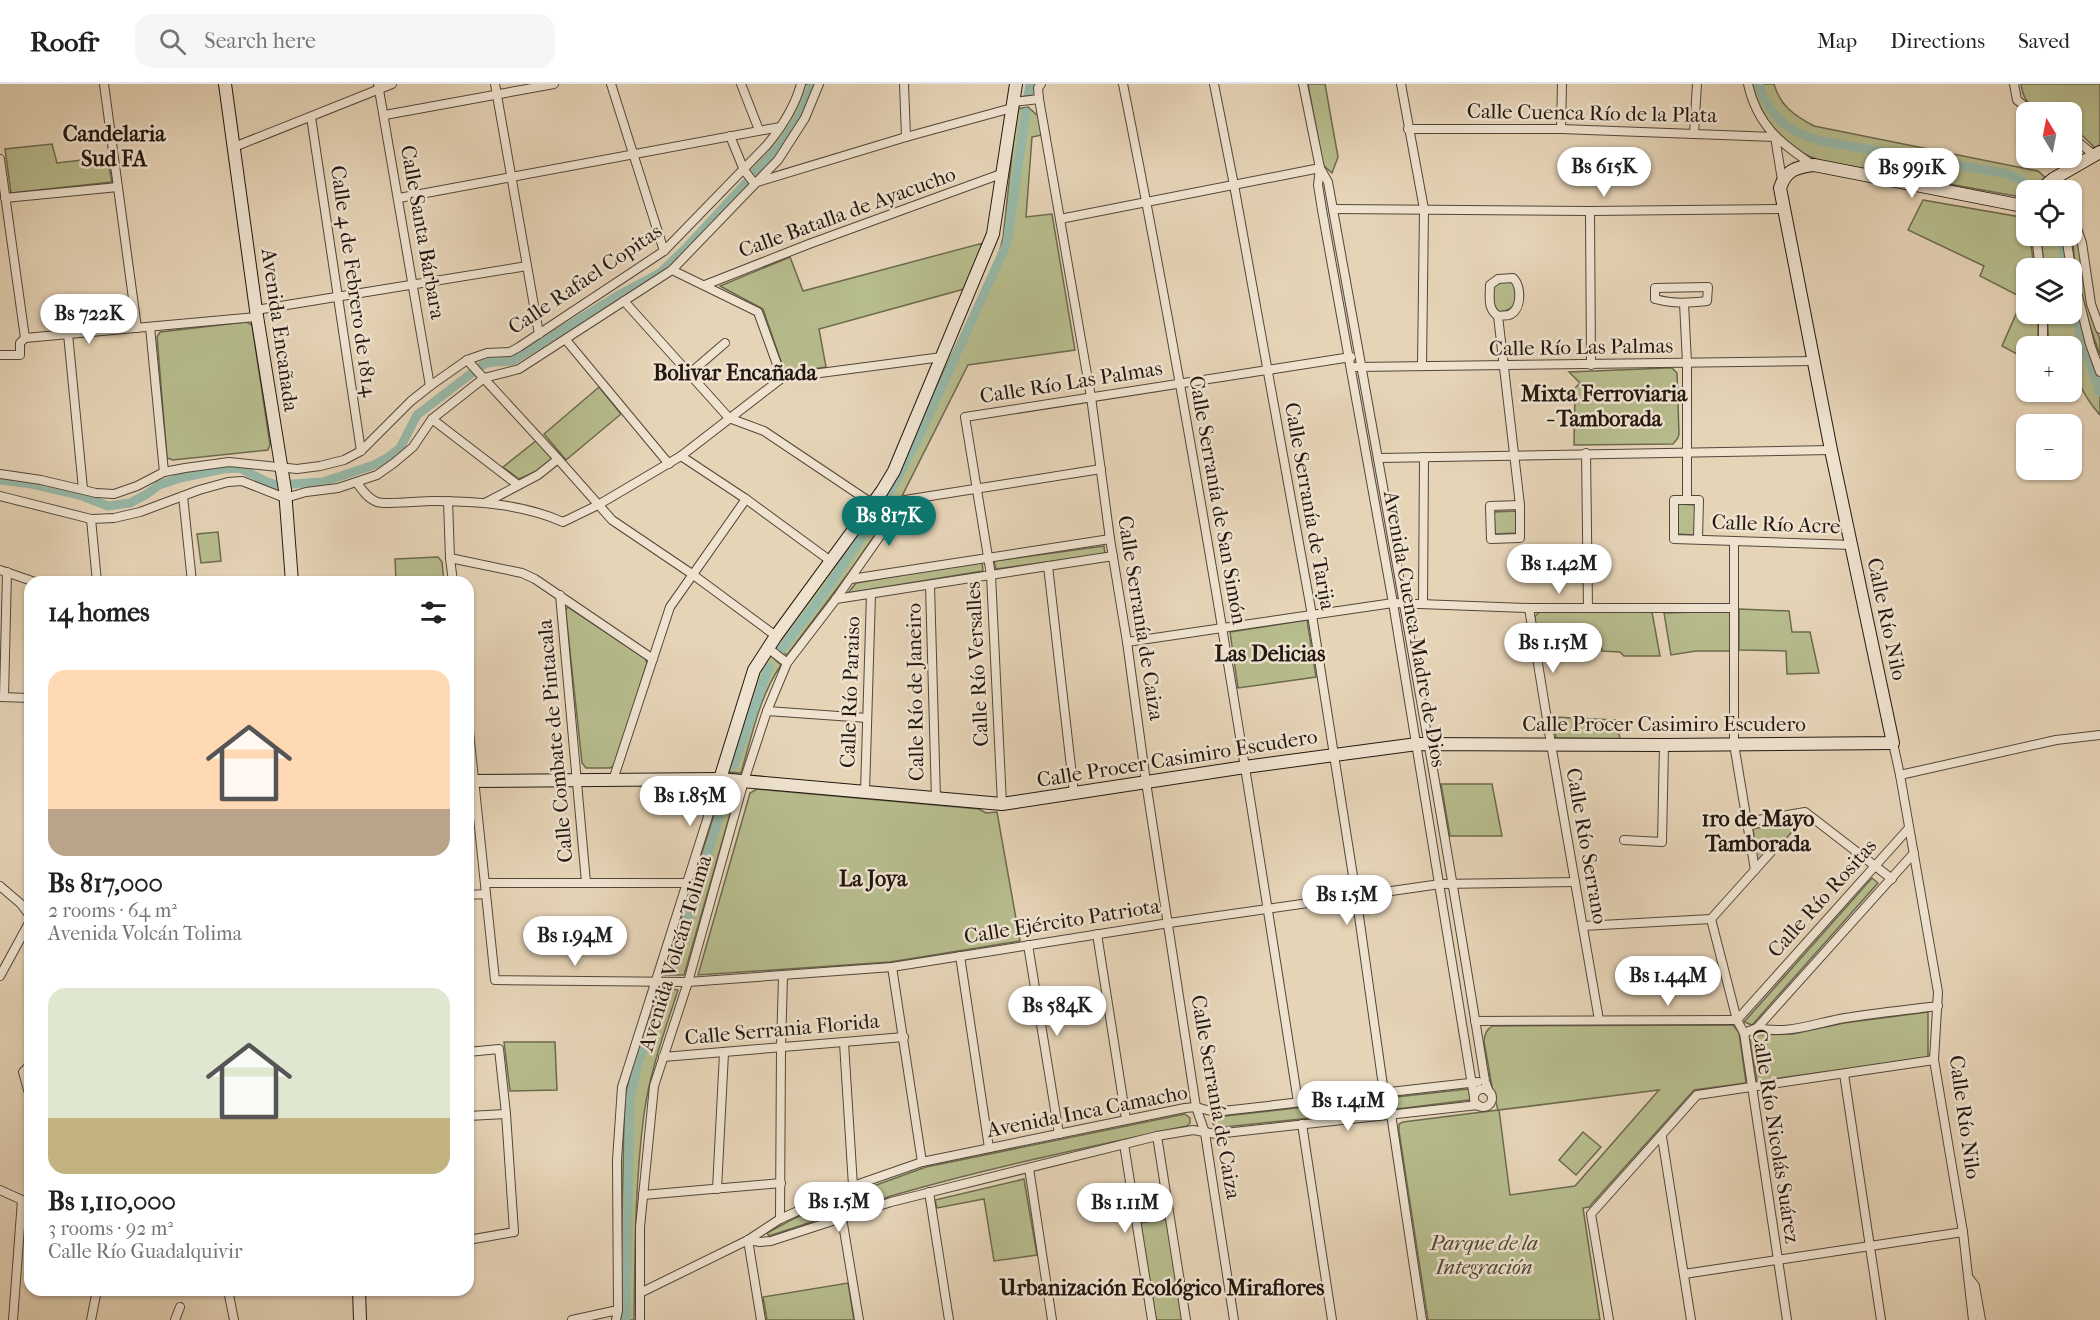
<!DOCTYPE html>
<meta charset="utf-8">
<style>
body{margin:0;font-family:"IM FELL French Canon",serif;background:#f6f6f6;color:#222;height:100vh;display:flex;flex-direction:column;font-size:22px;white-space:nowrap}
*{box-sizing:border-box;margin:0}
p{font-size:20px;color:#767676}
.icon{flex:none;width:33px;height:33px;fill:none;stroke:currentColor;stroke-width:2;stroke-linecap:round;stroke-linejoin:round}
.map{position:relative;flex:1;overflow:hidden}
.details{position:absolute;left:24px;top:492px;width:450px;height:720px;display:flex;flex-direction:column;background:#fff;border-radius:18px;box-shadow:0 2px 4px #0004}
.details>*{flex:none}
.needle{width:39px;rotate:350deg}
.tools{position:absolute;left:2016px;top:18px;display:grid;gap:12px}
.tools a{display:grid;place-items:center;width:66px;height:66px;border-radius:12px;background:#fff;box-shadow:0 2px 4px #0004;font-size:30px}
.price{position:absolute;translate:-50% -51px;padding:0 14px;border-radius:21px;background:#fff;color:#222;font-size:20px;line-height:39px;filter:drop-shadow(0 2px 3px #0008)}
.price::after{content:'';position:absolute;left:50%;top:36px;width:18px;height:14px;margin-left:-9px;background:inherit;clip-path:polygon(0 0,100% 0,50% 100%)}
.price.current{background:#0f766e;color:#fff}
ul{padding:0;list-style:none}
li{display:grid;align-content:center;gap:12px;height:318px;padding:0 24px}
li span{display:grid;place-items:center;height:186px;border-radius:18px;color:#555}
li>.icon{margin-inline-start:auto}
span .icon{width:108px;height:108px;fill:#fffc;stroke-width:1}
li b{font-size:26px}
h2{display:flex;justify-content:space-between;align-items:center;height:72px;padding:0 24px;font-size:26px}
header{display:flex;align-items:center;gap:36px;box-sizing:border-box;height:84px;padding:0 30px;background:#fff;border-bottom:2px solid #e0e0e0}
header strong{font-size:28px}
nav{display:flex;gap:33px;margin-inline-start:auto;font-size:21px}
.search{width:420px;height:54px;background:#f6f6f6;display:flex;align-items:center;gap:15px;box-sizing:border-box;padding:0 21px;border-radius:18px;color:#767676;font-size:22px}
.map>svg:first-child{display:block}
</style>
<header>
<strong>Roofr</strong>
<div class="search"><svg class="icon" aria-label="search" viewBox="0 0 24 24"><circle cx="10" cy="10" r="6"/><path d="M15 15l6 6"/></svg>Search here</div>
<nav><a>Map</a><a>Directions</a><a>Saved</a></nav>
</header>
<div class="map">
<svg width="2100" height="1236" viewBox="0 0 2100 1236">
<rect width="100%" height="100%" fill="#e6d4b7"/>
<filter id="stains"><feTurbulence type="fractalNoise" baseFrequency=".00333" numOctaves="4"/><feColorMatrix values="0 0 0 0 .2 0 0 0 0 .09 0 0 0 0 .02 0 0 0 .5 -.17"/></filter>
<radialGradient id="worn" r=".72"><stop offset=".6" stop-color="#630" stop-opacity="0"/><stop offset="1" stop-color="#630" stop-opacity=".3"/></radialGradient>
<g fill="#b7bc8d" stroke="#6c6a4f" stroke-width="1.5" fill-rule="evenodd">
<path d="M 805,0 L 816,0 C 800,38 783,66 755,94 L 748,86 Z"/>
<polygon points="1308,0 1325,0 1338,73 1332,89 1323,81"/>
<path d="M 1752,0 L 1774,0 C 1780,22 1795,32 1814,42 L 2038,87 L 2046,94 L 2031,106 L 2026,106 L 2026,110 L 2021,113 L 1821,77 C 1783,64 1762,38 1752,0 Z"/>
<path d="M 2021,0 L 2100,0 L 2100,61 L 2095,64 L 2084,53 L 2072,45 L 2072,28 C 2048,28 2024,30 2021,0 Z"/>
<polygon points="1028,23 1038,32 1042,51 1032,53 1026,133 1052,130 1075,266 968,281 902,412 850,487 787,571 775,563 876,426 914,351 998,173 1003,154 1017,25"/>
<polygon points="52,60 57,79 107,73 112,98 11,109 5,65"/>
<polygon points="1923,116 2026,134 2026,152 2030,152 2034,184 2026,184 2026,230 2038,230 2038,262 2026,262 2026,275 2002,262 2023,214 1980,192 1984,182 1908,146"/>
<path d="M 2072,137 L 2079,160 L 2089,225 L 2100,256 L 2100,271 C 2085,231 2071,179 2072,137 Z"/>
<polygon points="2041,152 2063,152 2068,184 2044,184"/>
<polygon points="983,159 964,205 819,245 826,283 785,289 763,225 720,202 790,173 803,207"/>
<path d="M 1506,196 L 1514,199 C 1517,215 1518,226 1499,228 L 1494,224 L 1493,202 L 1499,198 Z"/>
<path d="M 2072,201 L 2086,261 L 2100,297 L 2100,331 C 2083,312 2072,288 2072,262 L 2049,262 L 2047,230 L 2072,230 Z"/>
<polygon points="246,238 252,241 270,361 268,366 173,376 167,374 157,253 160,248"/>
<polygon points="1668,284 1672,284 1677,289 1679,350 1678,354 1673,360 1574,361 1575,304 1580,299 1569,288"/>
<polygon points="599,303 621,330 566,376 544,350"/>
<polygon points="537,356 553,374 537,387 519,395 503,383"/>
<polygon points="1678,420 1696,421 1695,451 1677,450"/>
<polygon points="1516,427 1516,449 1495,450 1494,428"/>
<polygon points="218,448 221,477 201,479 197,450"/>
<polygon points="1104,462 1105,470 996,485 994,477"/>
<polygon points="438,473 442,478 444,498 396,498 395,475"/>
<polygon points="982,477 983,487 848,509 856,499"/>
<polygon points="568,523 645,574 647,579 615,681 610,684 586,684 582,679 566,530 566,525"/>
<polygon points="1739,525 1789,527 1792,548 1810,548 1819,589 1787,590 1786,567 1739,566"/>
<polygon points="1596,527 1652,528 1660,572 1624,572 1620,568 1602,567 1599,549 1536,548 1535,532 1540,528"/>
<polygon points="1730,527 1730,567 1696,567 1671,571 1664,529"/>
<polygon points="1307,536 1316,593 1238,604 1230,548"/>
<path d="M 769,570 L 781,581 C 759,613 752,652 741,689 L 728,688 C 740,648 746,604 769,570 Z"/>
<polygon points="1553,633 1616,636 1620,655 1556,654"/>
<polygon points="1441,700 1492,700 1502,752 1450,752"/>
<polygon points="757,705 979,725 986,729 997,728 1020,857 890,878 698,891 750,709"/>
<polygon points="722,706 732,709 735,713 684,891 663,891"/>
<polygon points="1804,734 1776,766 1772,765 1757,779 1753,745"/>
<polygon points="1872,794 1878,799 1752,941 1744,938"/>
<path d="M 660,903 L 678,906 C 665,946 650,987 644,1030 C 635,1098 635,1167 634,1236 L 620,1236 L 624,1041 L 627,1004 Z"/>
<polygon points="1928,928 1928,974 1757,997 1750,957 1755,951 1793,950 1844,939"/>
<path d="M 1733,941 L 1739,949 L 1746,999 L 1694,1006 L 1589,1123 L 1583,1124 L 1600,1236 L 1428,1236 L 1399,1047 L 1399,1040 L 1403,1038 L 1498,1026 L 1492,1003 L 1484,957 C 1485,950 1486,946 1492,942 ZM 1659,1006 L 1575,1102 L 1510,1111 L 1499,1026 Z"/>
<polygon points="504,958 555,958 557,1006 510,1007"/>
<polygon points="1468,1005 1470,1006 1471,1014 1469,1016 1397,1025 1392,1021 1396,1013"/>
<polygon points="1375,1015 1380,1020 1377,1027 1215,1044 1212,1037 1216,1033"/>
<path d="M 1185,1030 L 1190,1034 L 1190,1039 L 1187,1042 C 1088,1063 988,1084 891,1112 C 850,1124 810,1139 769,1152 L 767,1149 L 793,1135 L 854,1109 L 926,1083 Z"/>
<polygon points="1583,1048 1601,1063 1576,1091 1559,1076"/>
<polygon points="1024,1095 1037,1171 994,1177 984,1115 937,1124 935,1116"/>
<polygon points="1167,1135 1183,1236 1156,1236 1140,1139"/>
<polygon points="848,1199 854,1236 767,1236 763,1213"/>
</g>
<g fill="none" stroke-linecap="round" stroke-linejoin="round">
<g stroke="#97b9a9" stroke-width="9">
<path d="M 1758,0 C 1771,34 1786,47 1821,57 L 2008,90 L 2032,102 L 2037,106"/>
<polyline points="1028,13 1030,0"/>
<polyline points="2062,152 2066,184"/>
<polyline points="2072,215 2081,253 2100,308"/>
<path d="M 0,396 L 32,400 L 79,411 L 108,422 L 130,419 L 147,410 L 159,401 L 180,394 L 223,385 L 240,384 L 265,397 L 276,401 L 323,398 L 374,381 L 387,374 L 400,364 L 417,331 L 481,282 C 492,275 503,280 514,276 L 617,212 L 660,189 L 685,165 L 781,61 L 800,32 L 813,0"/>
<polyline points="781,566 824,509 883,421 918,355 1007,159 1026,28"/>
<polyline points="734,681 769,583"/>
<polyline points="674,881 726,710"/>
<polyline points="626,1236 630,1014 638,980 663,910"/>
</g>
<g stroke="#53463a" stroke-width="10">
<g id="street">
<polyline points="104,0 137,244"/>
<polyline points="378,0 430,302"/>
<polyline points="495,0 539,250"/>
<polyline points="611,0 664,167"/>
<polyline points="741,0 759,46"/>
<polyline points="904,0 906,53"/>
<polyline points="1041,0 1038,4 1039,15 1091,313 1110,455 1127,558 1146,698 1196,1023 1205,1049 1234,1236"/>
<path d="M 1123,0 C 1191,338 1245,678 1298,1018"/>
<polyline points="1214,0 1234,101 1312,531 1356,811 1387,1030"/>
<polyline points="1303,0 1320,84 1318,101 1322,126 1393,519 1474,1013"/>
<polyline points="1401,0 1424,125 1422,282"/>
<path d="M 1748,0 C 1757,41 1780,59 1813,81"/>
<polyline points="2014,0 2017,16 2032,28"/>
<polyline points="1013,18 1039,15"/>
<polyline points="385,31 554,0"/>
<polyline points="311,33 361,367"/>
<polyline points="1408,45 1561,45 1775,53"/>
<polyline points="1561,45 1562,0"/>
<polyline points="1694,50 1697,0"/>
<polyline points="730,52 744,86 754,99 906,53 1012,24"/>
<polyline points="1775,53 1782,96"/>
<polyline points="2072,53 2094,71"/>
<polyline points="234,63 392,0"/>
<polyline points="0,75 25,254"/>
<path d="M 1320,84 L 1328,98 C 1382,397 1437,697 1485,997 L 1489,1008"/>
<polyline points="2053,95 2060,106"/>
<polyline points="5,114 118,103"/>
<polyline points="399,114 780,43"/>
<polyline points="1333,125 1590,127 1783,125"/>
<polyline points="1590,127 1591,281"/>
<polyline points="2072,130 2082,159 2091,220 2100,245"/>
<polyline points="1060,135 1320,84"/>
<polyline points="2036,152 2040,184"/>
<polyline points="2066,152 2071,184"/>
<polyline points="672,186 758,228 782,294"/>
<polyline points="2072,188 2090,260 2100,288"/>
<polyline points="705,201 809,160 1001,90"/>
<path d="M 1708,203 L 1707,217 C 1689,219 1673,220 1655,215 L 1655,204 Z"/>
<polyline points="624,217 729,334 764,347 873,420"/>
<polyline points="1684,219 1687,279 1687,416"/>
<polyline points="256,226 527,182"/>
<polyline points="2043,230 2043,262"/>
<path d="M 1498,232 C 1502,231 1505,232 1509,231 C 1522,226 1522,202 1513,194 L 1498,195 L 1490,201 C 1490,213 1487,225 1498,232 L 1520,421"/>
<polyline points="150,243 164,388"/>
<polyline points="68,250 83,405"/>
<polyline points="25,254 257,233"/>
<polyline points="566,256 669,380"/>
<polyline points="0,271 20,271 20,259 25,254"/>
<polyline points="467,276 558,375 612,436 692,490 776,552"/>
<polyline points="1356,283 1814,277"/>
<polyline points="689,290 725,259"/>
<polyline points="782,294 942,273"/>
<polyline points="432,335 518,401"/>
<polyline points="1586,369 1588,524"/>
<polyline points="681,372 746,415 832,478"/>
<polyline points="1379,374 1831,366"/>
<path d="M 0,390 L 41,396 L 96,409 L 114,410 L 137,402 L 164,388 L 185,384 L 229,378 L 297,385 L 320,382 L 344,376 L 361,367 L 411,317 L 430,302 L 467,276 L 487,269 L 510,268 L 519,263 L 664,167 L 767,61 C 781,44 795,22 801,0"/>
<path d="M 357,399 C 362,406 368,415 377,418 C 385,421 421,417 432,417 C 476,417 523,420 563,438 L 598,421 L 681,372 L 782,294"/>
<polyline points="0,412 91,435 114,434 140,428 199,406 228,398 242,397 285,414 306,408 338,404 377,391 394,379 413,363 432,335 484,294 519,285 672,186 778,76 805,34 819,0"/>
<polyline points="183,412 192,498"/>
<polyline points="448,417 450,474 453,498"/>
<polyline points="485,419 538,391 558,375"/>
<polygon points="1520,421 1520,454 1491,455 1490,422"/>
<polyline points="91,435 97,498"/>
<polyline points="1698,455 1699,416 1674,416 1674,455 1852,461"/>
<polyline points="1734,457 1734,660 1755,786"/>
<polyline points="450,474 522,489 535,495 653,575"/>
<polyline points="1048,482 1074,709"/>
<polyline points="0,486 35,498"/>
<polyline points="851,495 1110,455"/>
<polyline points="930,501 936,715"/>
<polyline points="560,511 586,798"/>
<polyline points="836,515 1113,472"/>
<polyline points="1423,520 1424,373"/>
<polyline points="1529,524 1551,660 1599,936"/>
<polyline points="1127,558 1393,519 1529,524 1734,524"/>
<polyline points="768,564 787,579"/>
<polyline points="0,613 30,614"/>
<polyline points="4,613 7,488"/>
<polyline points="767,627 867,634"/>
<polyline points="468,638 495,896 688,898 892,883 1169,839 1440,800 1575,798"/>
<polyline points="1893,659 1900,691 1938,908 1934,976 1963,1148 1973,1236"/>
<polyline points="1900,691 2056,656 2100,651"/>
<polyline points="613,696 670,523 746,415"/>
<polyline points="865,708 871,510"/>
<polyline points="1002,720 991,491 965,333 1351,273"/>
<polyline points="1746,738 1805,728 1892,795"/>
<polyline points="1624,756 1662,758 1664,661"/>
<polyline points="486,799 685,799"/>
<polyline points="0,802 21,820 30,832"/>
<polyline points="468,811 486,810"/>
<polyline points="1711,835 1737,936 1744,949 1787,1236"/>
<polyline points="1711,835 1771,768"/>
<polyline points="1583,842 1711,835"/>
<polyline points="1097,850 1126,1035"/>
<polyline points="1028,861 1059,1050"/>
<polyline points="960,872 989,1064"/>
<polyline points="892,883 922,1078"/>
<polyline points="0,892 30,837"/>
<polyline points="1737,936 1909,744"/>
<polyline points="1475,937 1737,936"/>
<path d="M 1757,944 C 1788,951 1815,939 1845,934 C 1876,929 1907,926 1938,922"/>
<polyline points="1744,949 1757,944 1914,769"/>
<polyline points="844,959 853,1102"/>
<polyline points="468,968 499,965 506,1030 514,1148 468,1156"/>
<polyline points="663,973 904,953"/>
<polyline points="30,981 23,988 30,1013"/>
<polyline points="1844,990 1881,1236"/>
<circle cx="1483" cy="1014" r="9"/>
<polyline points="1391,1030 1422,1236"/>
<polyline points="468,1032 506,1030"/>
<polyline points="1302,1040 1332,1236"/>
<polyline points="1157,1052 1186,1236"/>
<polyline points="1662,1053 1691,1236"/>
<polyline points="1124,1060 1152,1236"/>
<polyline points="1029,1084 1052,1236"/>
<polyline points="717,1105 724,969"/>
<polyline points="0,1106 22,1116"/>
<polyline points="929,1108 949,1236"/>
<polyline points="643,1111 781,1099"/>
<polyline points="842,1134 859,1236"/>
<polyline points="780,1135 781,964 783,892"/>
<polyline points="748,1156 760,1158 771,1157 891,1118 1157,1052 1193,1046 1216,1050 1478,1021"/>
<polyline points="748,1156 761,1236"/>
<polyline points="1684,1190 1963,1148"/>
<polyline points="1969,1194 1975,1202 1981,1236"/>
<polyline points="228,1206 234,1236"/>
<polyline points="640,1209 748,1156 780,1135 853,1102 922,1078 1185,1024 1196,1023 1214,1028 1478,998"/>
<polyline points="13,1236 22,1116 30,1116"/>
<polyline points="91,1236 97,1206"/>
<polyline points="175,1236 180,1223"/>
<polyline points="572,1236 618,1226"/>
<polyline points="616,1236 618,1226 617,1076 622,1003 720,695"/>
<polyline points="640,1236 640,1143 654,1002 688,898 744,697 767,627 787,579 836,515 905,416 1101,385"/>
<polyline points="1609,1236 1591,1130 1697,1011 1934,976"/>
</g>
</g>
<g stroke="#221711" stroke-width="14">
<g id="secondary">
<polyline points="225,0 256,226 285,406 292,498"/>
<polyline points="2040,106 2053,95 2100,68"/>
<polyline points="720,695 754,586 776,552 882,407 894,387 993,150 1016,0"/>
<path d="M 468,697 L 720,695 L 1002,720 L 1245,683 L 1417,660 L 1664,661 L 1893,659 L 1831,366 L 1780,104 C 1786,86 1796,83 1814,81 L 2018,121 L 2026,118"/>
<polyline points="359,1206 360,1236"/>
</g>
</g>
<use href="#street" stroke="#efe3d0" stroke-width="8"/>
<use href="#secondary" stroke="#efe3d0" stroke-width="12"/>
</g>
<g text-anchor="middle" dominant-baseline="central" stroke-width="5" stroke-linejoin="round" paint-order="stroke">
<g font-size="21" fill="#221711" stroke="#efe3d0">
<text transform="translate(1592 29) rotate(1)">Calle Cuenca Río de la Plata</text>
<text transform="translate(847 128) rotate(-20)">Calle Batalla de Ayacucho</text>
<text transform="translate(423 148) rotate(80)">Calle Santa Bárbara</text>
<text transform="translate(585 195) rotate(-34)">Calle Rafael Copitas</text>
<text transform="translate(354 197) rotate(82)">Calle 4 de Febrero de 1814</text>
<text transform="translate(280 246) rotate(82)">Avenida Encañada</text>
<text transform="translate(1581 263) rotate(-1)">Calle Río Las Palmas</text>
<text transform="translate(1071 298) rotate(-9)">Calle Río Las Palmas</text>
<text transform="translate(1218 416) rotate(80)">Calle Serranía de San Simón</text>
<text transform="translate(1310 422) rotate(80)">Calle Serranía de Tarija</text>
<text transform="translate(1776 440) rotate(2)">Calle Río Acre</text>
<text transform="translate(1141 534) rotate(81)">Calle Serranía de Caiza</text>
<text transform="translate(1887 535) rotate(78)">Calle Río Nilo</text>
<text transform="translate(1415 545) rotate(80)">Avenida Cuenca Madre de Dios</text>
<text transform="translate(977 580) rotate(-93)">Calle Río Versalles</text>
<text transform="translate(850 608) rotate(-88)">Calle Río Paraiso</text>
<text transform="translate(915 608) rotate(-91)">Calle Río de Janeiro</text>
<text x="1664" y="640">Calle Procer Casimiro Escudero</text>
<text transform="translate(555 657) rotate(-95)">Calle Combate de Pintacala</text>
<text transform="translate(1177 674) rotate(-9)">Calle Procer Casimiro Escudero</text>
<text transform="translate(1587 762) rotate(80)">Calle Río Serrano</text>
<text transform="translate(1822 814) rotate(-48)">Calle Río Rositas</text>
<text transform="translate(1062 837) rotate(-9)">Calle Ejército Patriota</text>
<text transform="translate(675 869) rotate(-73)">Avenida Volcán Tolima</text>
<text transform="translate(782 945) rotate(-5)">Calle Serrania Florida</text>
<text transform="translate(1216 1013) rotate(80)">Calle Serranía de Caiza</text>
<text transform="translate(1087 1027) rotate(-11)">Avenida Inca Camacho</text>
<text transform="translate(1965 1033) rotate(82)">Calle Río Nilo</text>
<text transform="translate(1776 1052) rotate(81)">Calle Río Nicolás Suárez</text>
</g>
<g font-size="21" font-style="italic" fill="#4f4936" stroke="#efe3d0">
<text x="1484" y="1159">Parque de la<tspan x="1484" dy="24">Integración</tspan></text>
</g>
<g font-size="22" font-weight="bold" fill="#221711" stroke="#efe3d0">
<text x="114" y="50">Candelaria<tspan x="114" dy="25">Sud FA</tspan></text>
<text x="735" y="289">Bolivar Encañada</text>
<text x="1604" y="310">Mixta Ferroviaria<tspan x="1604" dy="25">- Tamborada</tspan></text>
<text x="1270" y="570">Las Delicias</text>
<text x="1758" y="735">1ro de Mayo<tspan x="1758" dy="25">Tamborada</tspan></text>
<text x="873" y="795">La Joya</text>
<text x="1162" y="1204">Urbanización Ecológico Miraflores</text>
</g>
</g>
<rect width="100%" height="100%" filter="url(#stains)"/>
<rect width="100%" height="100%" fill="url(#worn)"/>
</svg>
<div class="tools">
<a><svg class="needle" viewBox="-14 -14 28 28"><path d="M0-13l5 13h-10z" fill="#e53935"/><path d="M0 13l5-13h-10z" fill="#767676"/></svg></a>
<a><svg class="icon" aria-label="locate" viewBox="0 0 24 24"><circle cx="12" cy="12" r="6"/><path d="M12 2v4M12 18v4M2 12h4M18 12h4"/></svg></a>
<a><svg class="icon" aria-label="layers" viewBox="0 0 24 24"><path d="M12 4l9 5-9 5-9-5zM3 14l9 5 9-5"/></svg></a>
<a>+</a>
<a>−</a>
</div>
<b class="price" style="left:1604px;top:114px">Bs 615K</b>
<b class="price" style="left:1912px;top:115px">Bs 991K</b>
<b class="price" style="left:89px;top:261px">Bs 722K</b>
<b class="price current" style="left:889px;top:463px">Bs 817K</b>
<b class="price" style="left:1559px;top:511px">Bs 1.42M</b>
<b class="price" style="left:1553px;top:590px">Bs 1.15M</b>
<b class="price" style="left:690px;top:743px">Bs 1.85M</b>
<b class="price" style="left:1347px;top:842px">Bs 1.5M</b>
<b class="price" style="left:575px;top:883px">Bs 1.94M</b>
<b class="price" style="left:1668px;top:923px">Bs 1.44M</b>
<b class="price" style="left:1057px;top:953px">Bs 584K</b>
<b class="price" style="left:1348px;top:1048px">Bs 1.41M</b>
<b class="price" style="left:839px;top:1149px">Bs 1.5M</b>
<b class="price" style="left:1125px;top:1150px">Bs 1.11M</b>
<section class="details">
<h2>14 homes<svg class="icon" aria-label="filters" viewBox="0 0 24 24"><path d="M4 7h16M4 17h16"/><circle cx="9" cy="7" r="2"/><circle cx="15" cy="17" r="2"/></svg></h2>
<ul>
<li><span style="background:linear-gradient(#ffd9b3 75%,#b9a48a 0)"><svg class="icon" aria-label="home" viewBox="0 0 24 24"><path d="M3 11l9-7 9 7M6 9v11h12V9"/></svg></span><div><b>Bs 817,000</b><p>2 rooms · 64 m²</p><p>Avenida Volcán Tolima</p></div></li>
<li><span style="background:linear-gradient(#dfe7d0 70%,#c2b280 0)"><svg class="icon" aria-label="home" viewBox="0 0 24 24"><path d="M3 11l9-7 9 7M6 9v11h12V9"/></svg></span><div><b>Bs 1,110,000</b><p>3 rooms · 92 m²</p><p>Calle Río Guadalquivir</p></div></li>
</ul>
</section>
</div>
